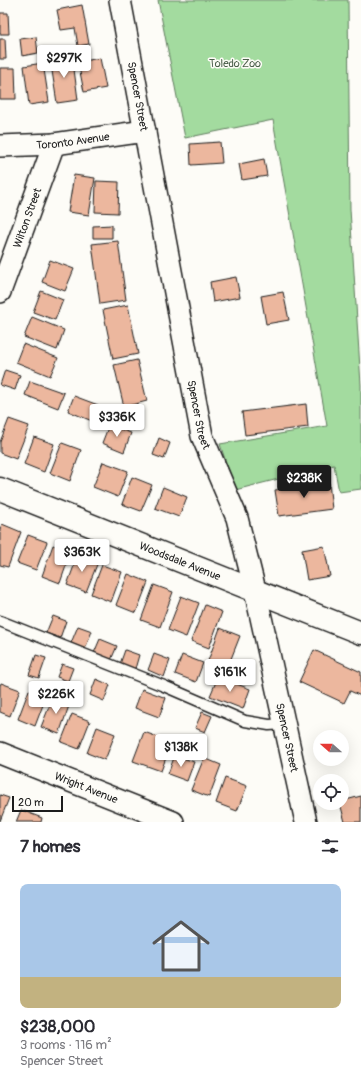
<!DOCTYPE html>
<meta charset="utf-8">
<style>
body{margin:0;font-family:Pangolin,sans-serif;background:#f2f2f3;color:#2b2b33;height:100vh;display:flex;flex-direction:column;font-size:15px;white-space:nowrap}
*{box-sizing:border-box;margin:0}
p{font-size:13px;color:#7c7c81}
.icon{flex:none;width:22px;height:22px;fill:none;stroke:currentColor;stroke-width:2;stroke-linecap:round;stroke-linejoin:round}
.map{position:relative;height:822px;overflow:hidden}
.panel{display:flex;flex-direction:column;background:#fff;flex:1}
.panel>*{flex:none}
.needle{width:26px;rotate:291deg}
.controls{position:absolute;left:313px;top:730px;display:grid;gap:8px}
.controls a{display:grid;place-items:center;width:36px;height:36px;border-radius:50%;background:#fff;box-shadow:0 4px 16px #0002;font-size:20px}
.scale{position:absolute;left:12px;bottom:10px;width:51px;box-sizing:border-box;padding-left:4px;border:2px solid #1c1c1c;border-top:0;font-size:11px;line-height:14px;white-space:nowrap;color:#1c1c1c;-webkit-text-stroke:3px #fdfcf7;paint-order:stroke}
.price{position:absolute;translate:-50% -34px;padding:0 9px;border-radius:4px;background:#fff;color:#222;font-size:13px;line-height:26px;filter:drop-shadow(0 1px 2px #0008)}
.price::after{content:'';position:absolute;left:50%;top:24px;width:12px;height:9px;margin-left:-6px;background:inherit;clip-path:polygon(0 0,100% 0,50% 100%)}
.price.selected{background:#1c1c1c;color:#fff}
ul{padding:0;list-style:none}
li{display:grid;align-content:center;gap:8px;height:212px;padding:0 20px}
li span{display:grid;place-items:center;height:124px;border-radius:8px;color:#555}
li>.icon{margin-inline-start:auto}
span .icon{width:72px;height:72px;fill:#fffc;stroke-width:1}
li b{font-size:17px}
h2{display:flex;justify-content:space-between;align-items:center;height:48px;padding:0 20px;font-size:17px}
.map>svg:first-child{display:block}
</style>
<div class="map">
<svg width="361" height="822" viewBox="0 0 361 822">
<rect width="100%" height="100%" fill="#fdfcf7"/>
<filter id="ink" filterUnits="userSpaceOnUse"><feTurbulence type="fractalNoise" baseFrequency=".025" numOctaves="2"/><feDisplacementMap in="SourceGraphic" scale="8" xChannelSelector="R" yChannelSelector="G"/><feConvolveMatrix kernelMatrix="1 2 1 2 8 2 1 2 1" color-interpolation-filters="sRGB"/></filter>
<g filter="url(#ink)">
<polygon fill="#a3db9f" stroke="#607c5e" points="158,0 348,0 350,209 361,385 361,489 339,492 334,465 235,490 220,444 327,426 273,120 185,138"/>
<g fill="#ecb79e" stroke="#1c1c1c">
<polygon points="82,5 89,44 78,46 75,28 61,30 57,10"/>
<polygon points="0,13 8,13 9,34 0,34"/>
<polygon points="36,37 38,53 22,56 20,39"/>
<polygon points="0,39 5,39 6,59 0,59"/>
<polygon points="72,54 78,100 57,103 50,58"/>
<polygon points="100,58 106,88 84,92 78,62"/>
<polygon points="43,63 49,102 29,105 24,66"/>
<polygon points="0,68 15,68 16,99 0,99"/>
<polygon points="220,142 222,163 191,165 190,144"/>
<polygon points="264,159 267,176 242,180 239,164"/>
<polygon points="74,175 95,178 89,215 68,212"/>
<polygon points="96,181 119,182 118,213 95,212"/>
<polygon points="112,225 112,238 93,238 93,226"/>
<polygon points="118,241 126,300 100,304 92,244"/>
<polygon points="50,260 74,269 65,291 42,282"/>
<polygon points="236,277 240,297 213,302 210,282"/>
<polygon points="41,291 63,300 55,320 33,312"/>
<polygon points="283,292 289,320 266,324 261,296"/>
<polygon points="128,305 138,354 113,359 103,310"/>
<polygon points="32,317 64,330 57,350 24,337"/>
<polygon points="23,344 58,358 50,376 16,362"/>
<polygon points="137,360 147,401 124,407 114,365"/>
<polygon points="5,370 20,375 15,390 0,385"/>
<polygon points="30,381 64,393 58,408 25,395"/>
<polygon points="74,396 98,405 92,421 68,411"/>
<polygon points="306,404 308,427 245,435 242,412"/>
<polygon points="9,419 29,426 16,459 0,453 0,442"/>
<polygon points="109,425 131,433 124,452 102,443"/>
<polygon points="34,437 54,444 44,472 24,464"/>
<polygon points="159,438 170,443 164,459 153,455"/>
<polygon points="62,443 81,450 70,481 50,473"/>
<polygon points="103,462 128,471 118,497 93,487"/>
<polygon points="132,477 152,485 141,511 122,504"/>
<polygon points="329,483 332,509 279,516 275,490"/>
<polygon points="163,487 187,497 179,517 155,508"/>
<polygon points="2,524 21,532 8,567 0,565 0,529"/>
<polygon points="28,535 47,542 36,570 17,563"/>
<polygon points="53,545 71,552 60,583 42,576"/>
<polygon points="324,546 330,576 307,580 302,550"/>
<polygon points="78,555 98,562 86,592 67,585"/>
<polygon points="102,565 122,572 111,602 91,594"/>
<polygon points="128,574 148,582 136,613 116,605"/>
<polygon points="154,585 173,592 160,627 141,620"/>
<polygon points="181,596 199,603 186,637 168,630"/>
<polygon points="205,605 222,612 209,648 191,641"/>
<polygon points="53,616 66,621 60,638 46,633"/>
<polygon points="78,626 92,631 85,649 71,643"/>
<polygon points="220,628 240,636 227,669 208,661"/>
<polygon points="100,639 117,646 111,660 94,653"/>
<polygon points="125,650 139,655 135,669 120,664"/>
<polygon points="314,650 361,672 361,696 350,691 344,703 299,682"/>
<polygon points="154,654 170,660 164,677 148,670"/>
<polygon points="36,655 46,658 39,678 29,675"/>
<polygon points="182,655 203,663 196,682 175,674"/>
<polygon points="62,664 73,668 68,681 57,677"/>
<polygon points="218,677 250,689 243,709 210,696"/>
<polygon points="96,679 110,685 104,701 90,695"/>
<polygon points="1,683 20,690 10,716 0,712 0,686"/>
<polygon points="142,689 166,698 159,717 135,708"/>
<polygon points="29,690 46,697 35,726 18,719"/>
<polygon points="53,697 70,703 59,734 41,727"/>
<polygon points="202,712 212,716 205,732 195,728"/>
<polygon points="72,714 90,721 79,749 61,742"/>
<polygon points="97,727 115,734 105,760 87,753"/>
<polygon points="144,732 172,742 161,771 133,761"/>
<polygon points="175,755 194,762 187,781 168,774"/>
<polygon points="204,758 221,765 209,797 191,790"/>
<polygon points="225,778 247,786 237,811 216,803"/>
<polygon points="0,795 9,798 0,821"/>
<polygon points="361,796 361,822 345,822 340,803 342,803 342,801"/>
<polygon points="21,810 42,818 41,822 16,822"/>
</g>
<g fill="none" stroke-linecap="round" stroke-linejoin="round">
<g stroke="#1c1c1c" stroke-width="13">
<polyline id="lane" points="0,621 164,686 245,721 269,725 285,724"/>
</g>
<g stroke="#1c1c1c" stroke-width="24">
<g id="street">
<path id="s1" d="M 120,0 L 202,436 L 237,518 L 255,590 L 306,822"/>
<path id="s2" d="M 0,146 L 54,144 L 145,131"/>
<path id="s3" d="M 0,292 L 54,144"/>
<path id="s4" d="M 0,753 L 173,822"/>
</g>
</g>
<g stroke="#1c1c1c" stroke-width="25">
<g id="secondary">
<path id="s5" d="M 0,489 L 361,633"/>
</g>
</g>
<use href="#lane" stroke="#fdfcf7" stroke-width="10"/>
<use href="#street" stroke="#fdfcf7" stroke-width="21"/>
<use href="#secondary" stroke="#fdfcf7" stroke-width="22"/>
</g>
</g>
<g text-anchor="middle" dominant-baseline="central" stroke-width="3" stroke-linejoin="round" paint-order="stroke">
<g font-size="11" fill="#4b5f4a" stroke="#fdfcf7">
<text x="235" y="63">Toledo Zoo</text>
</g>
<g font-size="11" fill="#1c1c1c" stroke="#fdfcf7">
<text stroke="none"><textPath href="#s1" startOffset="98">Spencer Street</textPath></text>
<text stroke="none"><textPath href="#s2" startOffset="73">Toronto Avenue</textPath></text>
<text stroke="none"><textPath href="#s3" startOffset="79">Wilton Street</textPath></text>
<text stroke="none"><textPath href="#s1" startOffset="422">Spencer Street</textPath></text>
<text stroke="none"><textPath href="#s5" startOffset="194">Woodsdale Avenue</textPath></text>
<text stroke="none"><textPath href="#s1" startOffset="758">Spencer Street</textPath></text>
<text stroke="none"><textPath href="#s4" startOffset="93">Wright Avenue</textPath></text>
</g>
</g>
</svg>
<div class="controls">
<a><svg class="needle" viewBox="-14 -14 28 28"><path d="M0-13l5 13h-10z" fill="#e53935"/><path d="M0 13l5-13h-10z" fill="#7c7c81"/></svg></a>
<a><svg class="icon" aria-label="locate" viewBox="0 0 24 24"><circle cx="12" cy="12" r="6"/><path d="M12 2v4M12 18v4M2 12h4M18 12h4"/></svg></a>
</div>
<div class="scale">20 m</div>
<b class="price" style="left:64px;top:79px">$297K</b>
<b class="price" style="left:117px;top:438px">$336K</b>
<b class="price selected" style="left:304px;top:499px">$238K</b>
<b class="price" style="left:82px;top:573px">$363K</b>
<b class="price" style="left:230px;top:693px">$161K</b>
<b class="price" style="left:56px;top:715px">$226K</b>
<b class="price" style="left:181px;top:768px">$138K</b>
</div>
<section class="panel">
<h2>7 homes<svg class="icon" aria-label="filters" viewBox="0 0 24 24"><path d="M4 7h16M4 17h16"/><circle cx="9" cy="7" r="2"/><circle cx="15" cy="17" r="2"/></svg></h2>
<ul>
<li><span style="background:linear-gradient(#a9c7e8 75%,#c2b280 0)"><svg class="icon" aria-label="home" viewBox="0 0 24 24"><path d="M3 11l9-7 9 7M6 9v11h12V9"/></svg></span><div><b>$238,000</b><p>3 rooms · 116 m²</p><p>Spencer Street</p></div></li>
</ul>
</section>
